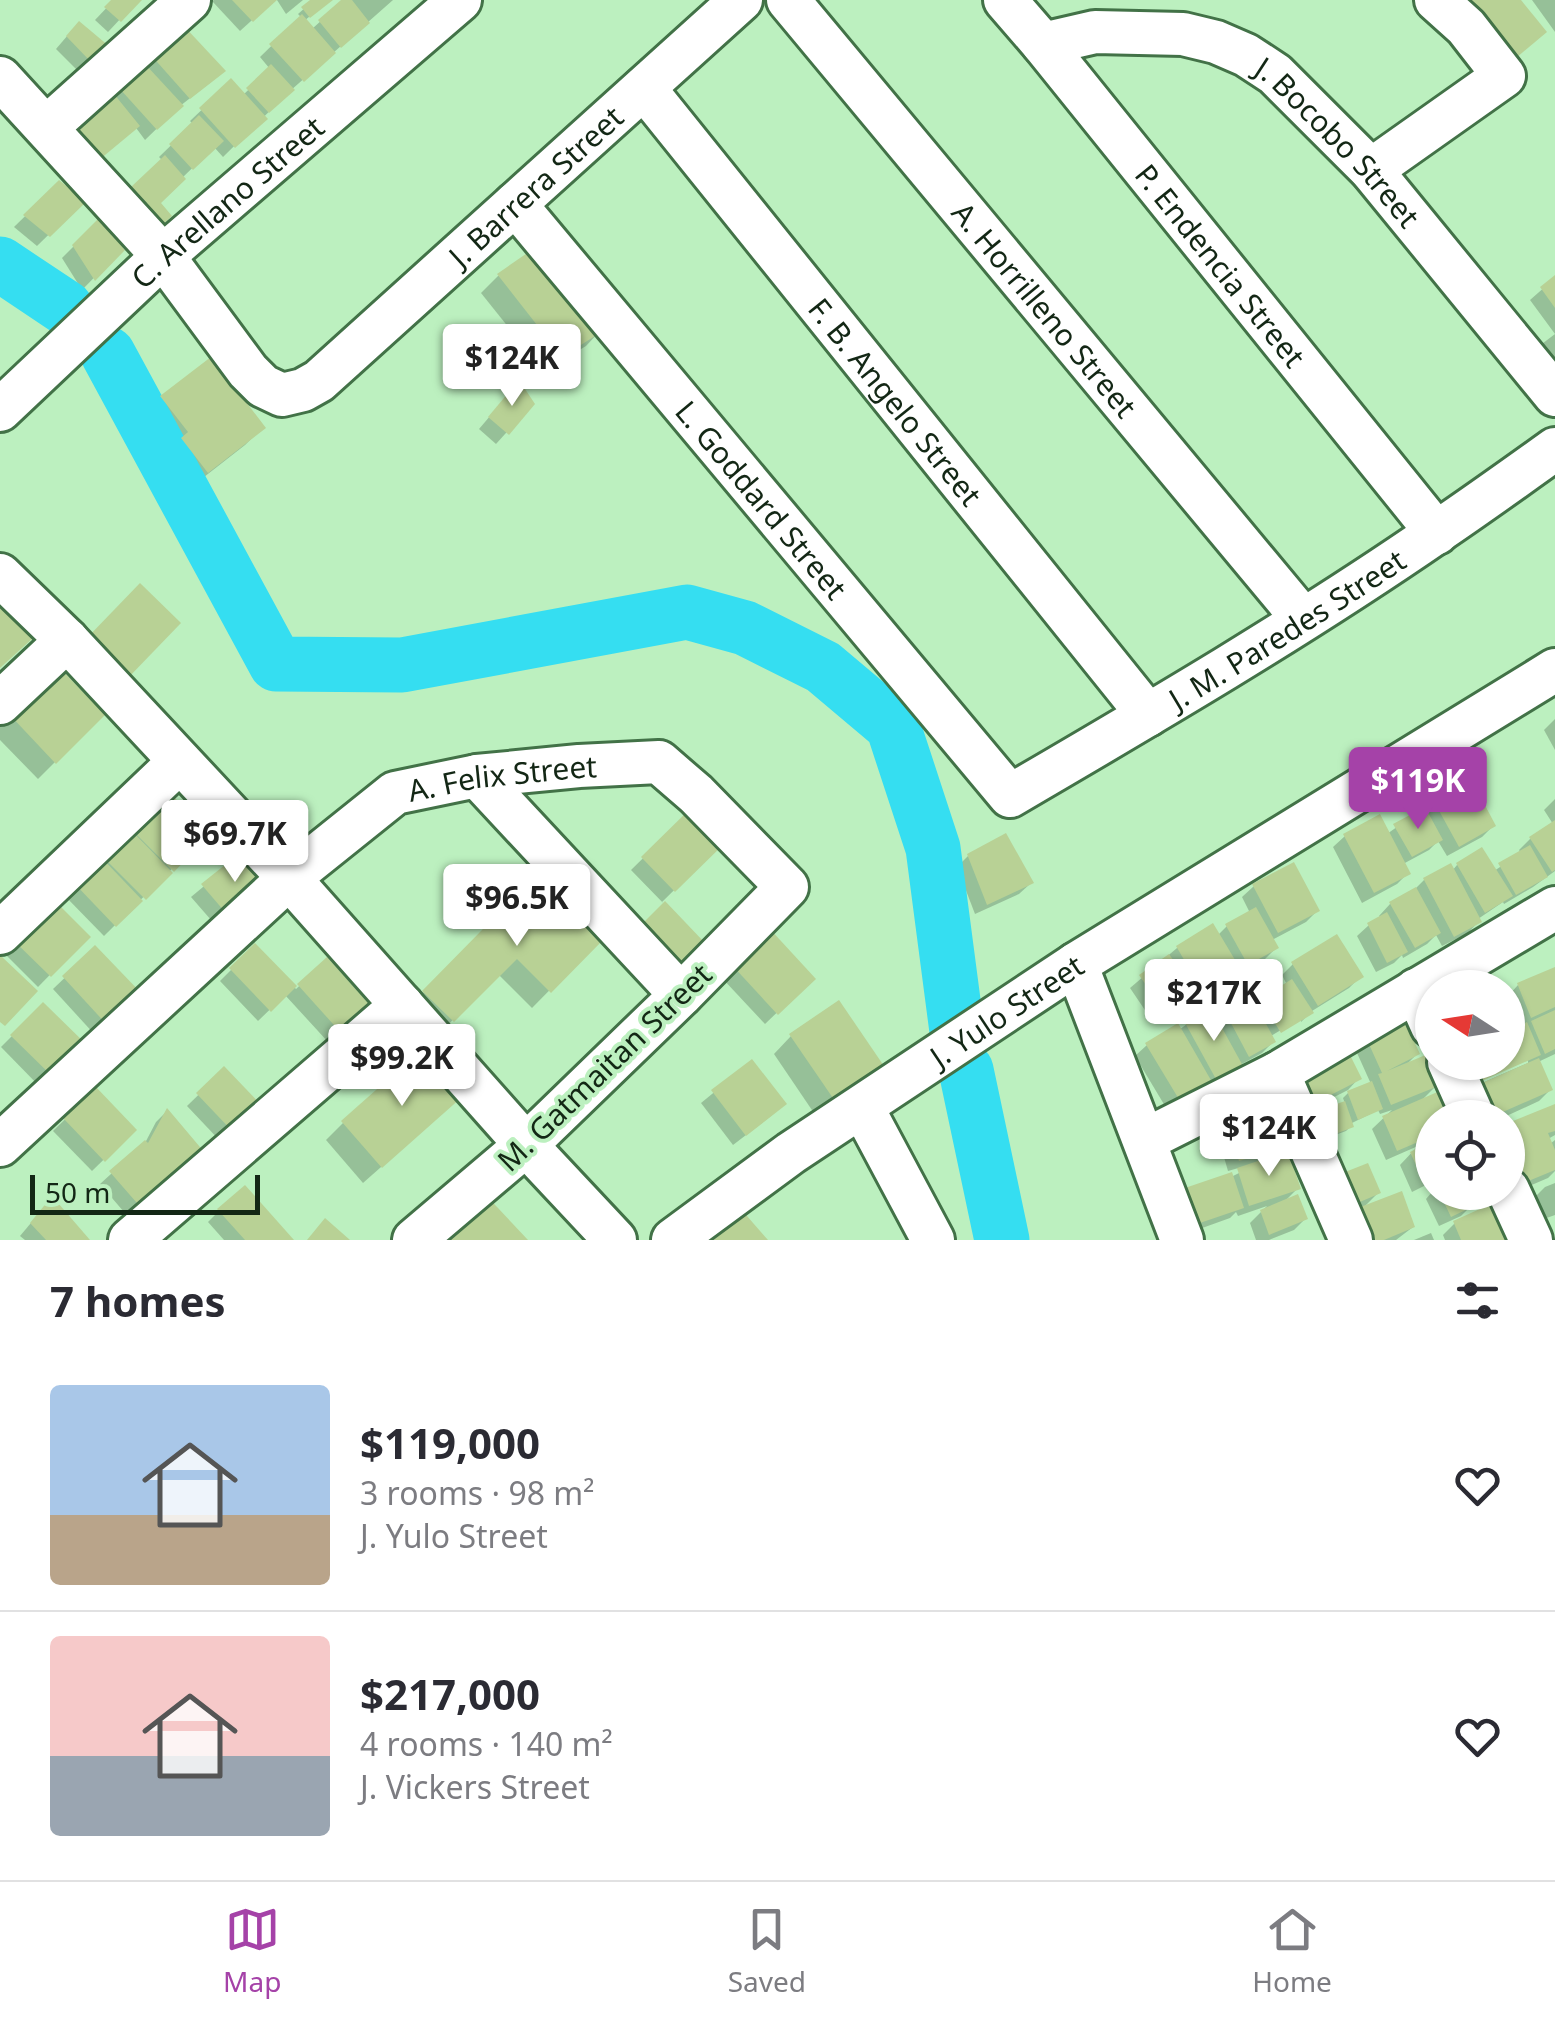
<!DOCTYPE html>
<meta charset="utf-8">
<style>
body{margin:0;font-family:"Noto Sans",sans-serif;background:#f2f2f3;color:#2b2b33;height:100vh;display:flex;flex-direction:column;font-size:38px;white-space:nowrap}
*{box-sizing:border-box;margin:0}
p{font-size:32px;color:#7c7c81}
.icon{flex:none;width:55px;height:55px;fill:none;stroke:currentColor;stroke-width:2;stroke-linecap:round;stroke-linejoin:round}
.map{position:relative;height:1240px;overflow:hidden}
.side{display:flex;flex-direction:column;background:#fff;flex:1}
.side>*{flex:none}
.needle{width:65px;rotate:282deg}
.fabs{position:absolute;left:1415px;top:970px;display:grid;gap:20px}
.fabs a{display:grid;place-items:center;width:110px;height:110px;border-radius:50%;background:#fff;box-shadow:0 2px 8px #0004;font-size:50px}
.scale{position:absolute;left:30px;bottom:25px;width:230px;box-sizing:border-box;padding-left:10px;border:5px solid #132715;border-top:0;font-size:28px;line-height:35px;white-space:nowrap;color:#132715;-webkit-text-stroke:8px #bcf0bf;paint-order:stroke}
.price{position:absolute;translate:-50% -85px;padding:0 22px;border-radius:10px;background:#fff;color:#222;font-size:32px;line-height:65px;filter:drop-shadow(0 2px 5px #0008)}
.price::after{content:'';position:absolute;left:50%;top:60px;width:30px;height:22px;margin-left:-15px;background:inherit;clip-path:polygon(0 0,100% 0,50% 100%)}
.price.on{background:#a542a8;color:#fff}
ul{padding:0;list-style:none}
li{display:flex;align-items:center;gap:30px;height:250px;padding:0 50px}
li+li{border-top:2px solid #e1e1e2}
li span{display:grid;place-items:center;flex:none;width:280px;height:200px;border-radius:10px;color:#555}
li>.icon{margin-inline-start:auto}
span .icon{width:120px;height:120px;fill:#fffc;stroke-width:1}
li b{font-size:42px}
h2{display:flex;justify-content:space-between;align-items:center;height:120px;padding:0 50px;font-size:42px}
.dock{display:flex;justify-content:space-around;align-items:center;height:140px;border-top:2px solid #e1e1e2;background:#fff;font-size:28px;color:#7c7c81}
.dock a{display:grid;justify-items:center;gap:5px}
.dock .on{color:#a542a8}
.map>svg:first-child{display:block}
</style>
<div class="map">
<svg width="1555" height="1240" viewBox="0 0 1555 1240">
<rect width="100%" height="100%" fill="#bcf0bf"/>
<g fill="#0003" fill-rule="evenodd">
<polygon points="114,0 138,0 108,32 95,20"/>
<polygon points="214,0 274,0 240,31 212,1"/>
<polygon points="277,0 303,0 286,14"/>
<polygon points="314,0 330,0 304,21 312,29 344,0 393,0 290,91 223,157 214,147 182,178 158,203 169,216 122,199 163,161 159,157 193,124 190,121 231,82 243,95 270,69 260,57 301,17 298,14"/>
<polygon points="1532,0 1555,0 1555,32"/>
<polygon points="182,27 212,81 180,106 145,140 114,98 144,70 141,67"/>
<polygon points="68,35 96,58 78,71 56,49"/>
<polygon points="59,183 82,202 37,246 14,227"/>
<polygon points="98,222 121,250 82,290 62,258"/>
<polygon points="533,252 602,329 586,346 544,372 481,293 498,276"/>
<polygon points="1555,278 1555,410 1530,353 1555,334 1530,300"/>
<polygon points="238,394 263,427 245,445 190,488 165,457 171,450 145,415 162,397"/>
<polygon points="508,395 532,404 496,444 479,429"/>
<polygon points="57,669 102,715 38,779 0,740 0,725"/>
<polygon points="1555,719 1555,750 1544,730"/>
<polygon points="166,792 207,834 104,936 64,895"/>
<polygon points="1433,798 1493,826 1482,837 1447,856 1438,841 1429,850 1403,864 1408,873 1397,884 1362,903 1333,847 1345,836 1387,834 1422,809"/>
<polygon points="1555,799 1555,871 1533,887 1504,904 1503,902 1478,919 1479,921 1468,933 1442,946 1436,935 1427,944 1403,958 1402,955 1394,963 1376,972 1357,936 1369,925 1381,919 1379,916 1390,904 1412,892 1424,880 1452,871 1457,865 1494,871 1521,853 1519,850 1530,839 1553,824 1544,810"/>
<polygon points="695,807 726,839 662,902 702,943 631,870"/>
<polygon points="968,856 1031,883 1019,894 975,914 957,867"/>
<polygon points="239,857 218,928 191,897"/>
<polygon points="537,878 599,940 532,1008 498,974 435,1038 407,1009"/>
<polygon points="1254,886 1317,911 1306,922 1272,940 1276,948 1265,959 1240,973 1244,980 1233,991 1208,1007 1215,1019 1224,1010 1255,1008 1286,983 1282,975 1293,964 1360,977 1349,988 1312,1011 1301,1022 1301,1018 1269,1037 1273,1042 1262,1053 1240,1065 1229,1077 1168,1111 1135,1056 1147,1045 1179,1030 1199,1015 1186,993 1151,1019 1130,988 1177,948 1217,936 1227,926 1250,913 1242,897"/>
<polygon points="51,900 87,937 38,987 2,951"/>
<polygon points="769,931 813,978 765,1024 721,977"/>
<polygon points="255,946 296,989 327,960 368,1006 329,1043 285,995 258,1021 220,981"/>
<polygon points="95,949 139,995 96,1036 53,989"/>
<path d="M 1555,970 L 1555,1054 L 1538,1062 L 1550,1090 L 1539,1101 L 1502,1118 L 1481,1118 L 1472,1097 L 1485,1084 L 1465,1092 L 1455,1069 L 1461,1062 L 1508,1062 L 1508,1036 L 1520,1028 L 1508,996 L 1518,985 ZM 1528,1058 L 1528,1063 L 1466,1090 L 1464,1085 Z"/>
<polygon points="1484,977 1488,988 1459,988"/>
<polygon points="43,1005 86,1048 44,1091 1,1047"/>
<polygon points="1365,1033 1417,1054 1405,1066 1438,1084 1420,1102 1432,1118 1432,1182 1412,1192 1400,1165 1418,1146 1386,1160 1372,1129 1392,1110 1380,1114 1378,1110 1350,1124 1351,1126 1346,1131 1319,1141 1345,1104 1343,1098 1348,1093 1371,1084 1353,1044"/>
<polygon points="791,1036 883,1069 818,1119 774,1054"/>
<polygon points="751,1062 772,1115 733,1145 701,1103"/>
<polygon points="224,1070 260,1108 223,1144 187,1106"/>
<polygon points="1359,1078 1348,1090 1299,1115 1283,1083"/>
<polygon points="95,1090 134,1130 92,1171 53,1131"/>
<polygon points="1555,1107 1555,1135 1548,1139 1550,1144 1555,1140 1555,1171 1548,1178 1515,1192 1508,1173 1508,1126"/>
<polygon points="167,1111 201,1153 130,1219 100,1184 145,1143 156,1122"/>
<polygon points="442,1113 363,1183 326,1140 343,1123"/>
<polygon points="1230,1129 1273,1150 1259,1163 1298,1188 1283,1203 1305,1219 1294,1230 1269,1240 1256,1240 1250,1223 1267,1206 1238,1216 1236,1212 1230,1218 1180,1236 1231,1177 1243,1171 1242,1167 1228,1171 1219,1140"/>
<polygon points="1555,1183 1555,1215 1541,1220 1533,1199 1545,1187"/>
<polygon points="1325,1190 1378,1193 1361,1210 1413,1227 1396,1240 1346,1240"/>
<polygon points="1432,1192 1468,1192 1473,1204 1461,1216 1439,1226 1426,1199"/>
<polygon points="41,1211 86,1240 25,1240 20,1236"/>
<polygon points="219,1211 290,1240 224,1240 208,1222"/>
<polygon points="1455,1223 1504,1240 1445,1240 1443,1235"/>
<polygon points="1431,1233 1434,1240 1414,1240"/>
</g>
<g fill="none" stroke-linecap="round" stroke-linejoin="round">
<g stroke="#35def1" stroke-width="55">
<polyline points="0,264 66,308"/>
<polyline points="108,354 276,664 402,665 687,612 745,628 823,667 893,726 933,848 958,1039"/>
<polyline points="966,1070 1002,1240"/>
</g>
</g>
<g fill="#b8d195">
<polygon points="111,0 142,0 121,22 104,7"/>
<polygon points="232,0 277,0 253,22"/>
<polygon points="310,0 333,0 310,18 301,7"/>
<polygon points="341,0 352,0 370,23 341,48 318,20"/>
<polygon points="1469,0 1521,0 1547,32 1516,58"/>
<polygon points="302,14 336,53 304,82 269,44"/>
<polygon points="79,21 110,47 90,61 66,36"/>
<polygon points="182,24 226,71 190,99 150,54"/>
<polygon points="271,64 295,90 269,113 246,88"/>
<polygon points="146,65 184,106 157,130 120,89"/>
<polygon points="231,78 268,119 235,148 199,108"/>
<polygon points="114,94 140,126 93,165 66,133"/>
<polygon points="199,115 224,141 193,170 169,144"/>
<polygon points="165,155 186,179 161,203 172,216 152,234 134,215 147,203 131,187"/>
<polygon points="59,180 86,202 50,237 23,215"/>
<polygon points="99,218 125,250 95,281 72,245"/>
<polygon points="533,249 606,329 562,357 497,274"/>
<polygon points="1555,275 1555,308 1540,287"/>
<polygon points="220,350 248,387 240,394 266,428 208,473 181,438 188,432 160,396"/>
<polygon points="519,380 535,404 509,435 488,417"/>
<polygon points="140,583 181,623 127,679 86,639"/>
<polygon points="0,601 33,638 0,668"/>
<polygon points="57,665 105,715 56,764 8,713"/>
<polygon points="1469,775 1496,826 1459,847 1431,796"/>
<polygon points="166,789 210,834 174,872 128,826"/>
<polygon points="695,804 729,839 675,892 641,857"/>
<polygon points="1425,807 1443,840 1412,857 1393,824"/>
<polygon points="1380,814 1411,874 1374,893 1343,834"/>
<polygon points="1555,820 1555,870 1552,872 1529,837"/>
<polygon points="129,828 173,873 146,900 102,856"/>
<polygon points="1006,833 1034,883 987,905 967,854"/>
<polygon points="1530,845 1548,877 1516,895 1498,863"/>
<polygon points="1482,847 1513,896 1485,913 1456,863"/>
<polygon points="240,853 270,883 231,919 201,884"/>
<polygon points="100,856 143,901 116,927 73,882"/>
<polygon points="1294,862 1320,911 1278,933 1252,884"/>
<polygon points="1451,863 1482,922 1454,937 1423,878"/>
<polygon points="537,874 603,940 551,993 517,959 454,1022 422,991"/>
<polygon points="1416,887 1441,933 1415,948 1389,902"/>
<polygon points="51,897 91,937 51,977 11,938"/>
<polygon points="665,901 705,943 674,972 635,931"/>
<polygon points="1256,907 1279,948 1248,965 1225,924"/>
<polygon points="1387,912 1408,952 1387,963 1367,923"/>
<polygon points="1213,923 1247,980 1210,1004 1176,946"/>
<polygon points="769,928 816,979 778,1015 731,964"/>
<polygon points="1337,934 1364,977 1318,1006 1291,962"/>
<polygon points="255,943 297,986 271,1012 229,968"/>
<polygon points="95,945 143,995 109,1027 62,976"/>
<polygon points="1169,954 1193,989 1163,1010 1139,975"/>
<polygon points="0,955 38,991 5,1026 0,1022"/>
<polygon points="327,957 371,1006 342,1034 297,984"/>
<polygon points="1555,967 1555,1007 1531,1018 1517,983"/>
<polygon points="1292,979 1314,1013 1281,1033 1260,999"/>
<polygon points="1249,993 1276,1042 1249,1057 1223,1008"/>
<polygon points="839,1000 886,1069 837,1104 789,1034"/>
<polygon points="43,1002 90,1048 57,1081 10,1035"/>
<polygon points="1210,1006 1243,1066 1217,1081 1184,1021"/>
<polygon points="1555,1010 1555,1049 1545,1054 1531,1021"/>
<polygon points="1401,1013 1420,1054 1387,1071 1428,1054 1441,1085 1391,1105 1378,1074 1382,1073 1363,1031"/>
<polygon points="1527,1022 1541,1055 1477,1083 1468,1062 1508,1062 1508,1037 1519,1032 1514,1032 1512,1029"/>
<polygon points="1178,1023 1212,1082 1180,1101 1145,1043"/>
<polygon points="1344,1043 1362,1079 1311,1105 1293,1070"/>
<polygon points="421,1050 462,1097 382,1168 341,1121"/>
<polygon points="1539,1058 1553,1090 1496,1115 1482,1083"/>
<polygon points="752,1059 787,1104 746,1136 711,1090"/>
<polygon points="224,1066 264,1108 235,1134 196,1093"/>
<polygon points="1372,1081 1383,1109 1358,1120 1347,1091"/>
<polygon points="95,1086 137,1130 105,1162 63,1118"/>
<polygon points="1442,1090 1453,1118 1432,1118 1432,1136 1397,1151 1382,1116"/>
<polygon points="1345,1101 1354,1127 1324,1138 1314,1112"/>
<polygon points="1555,1104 1555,1131 1548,1133 1555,1150 1555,1170 1526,1182 1508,1134 1508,1123"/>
<polygon points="167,1108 205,1153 143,1210 109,1171 145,1140 148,1143"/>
<polygon points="1266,1115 1276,1150 1239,1161 1229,1126"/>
<polygon points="1432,1141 1432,1178 1424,1182 1410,1152"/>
<polygon points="1288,1151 1301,1189 1249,1206 1237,1168"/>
<polygon points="1368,1163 1381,1193 1348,1207 1335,1176"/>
<polygon points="1232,1172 1244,1208 1191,1226 1179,1190"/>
<polygon points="245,1185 294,1240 245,1240 217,1209"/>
<polygon points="481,1190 528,1240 448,1240 439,1231"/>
<polygon points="1402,1191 1415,1227 1384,1240 1361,1240 1350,1211"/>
<polygon points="1439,1192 1470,1192 1476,1205 1451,1217"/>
<polygon points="1298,1194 1308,1219 1269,1235 1260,1210"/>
<polygon points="52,1196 90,1240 46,1240 30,1223"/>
<polygon points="1491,1204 1507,1240 1461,1240 1453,1221"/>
<polygon points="740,1208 768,1240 703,1240"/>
<polygon points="325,1218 350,1240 307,1240"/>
</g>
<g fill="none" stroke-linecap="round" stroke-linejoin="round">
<g stroke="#427247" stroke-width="48">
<g id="minor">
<path id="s1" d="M 788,0 L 1303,619"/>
<path id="s2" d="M 1005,0 L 1043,44 L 1437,533"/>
<path id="s3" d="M 1043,44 L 1095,32 L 1183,34 L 1216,42 L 1246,55 L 1275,74 L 1371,170 L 1555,395"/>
<path id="s4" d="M 0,78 L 163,256 L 248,371 L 263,386 L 282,395 L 303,390 L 319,381 L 741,0"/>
<path id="s5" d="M 644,88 L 1148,715"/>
<polyline points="47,127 189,0"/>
<polyline points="1371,170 1504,76 1466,27 1436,0"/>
<path id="s6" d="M 515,204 L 1010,796 C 1154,712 1299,627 1437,532 C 1477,505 1516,477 1555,449"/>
<path id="s7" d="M 0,410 L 163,256 L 460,0"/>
<polyline points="0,575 67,640 289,878 526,1145 615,1240"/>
<polyline points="0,703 67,640"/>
<polyline points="477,776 681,995"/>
<polyline points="0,933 179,762"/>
<polyline points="1076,964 1182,1240"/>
<polyline points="1416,990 1432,1026"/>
<polyline points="1449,1062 1474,1118"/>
<polyline points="1278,1073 1351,1240"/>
<polyline points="862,1107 933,1240"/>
<polyline points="1145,1140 1278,1073 1555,908"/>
<path id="s8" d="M 0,1145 L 289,878 L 395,793 L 477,776 L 579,766 L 659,762 L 696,794 L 787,887 L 681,995 L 526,1145 L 414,1240"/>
<polyline points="1508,1190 1531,1240"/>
<polyline points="130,1240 402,1005"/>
<path id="s9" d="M 673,1240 L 791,1153 L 1076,964 L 1555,670"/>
</g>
</g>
<use href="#minor" stroke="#fff" stroke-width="42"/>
</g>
<g text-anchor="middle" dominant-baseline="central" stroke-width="8" stroke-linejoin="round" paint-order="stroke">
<g font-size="30" fill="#132715" stroke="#bcf0bf">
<text stroke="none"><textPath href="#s3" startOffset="335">J. Bocobo Street</textPath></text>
<text stroke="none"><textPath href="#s4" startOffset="758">J. Barrera Street</textPath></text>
<text stroke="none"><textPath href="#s7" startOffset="308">C. Arellano Street</textPath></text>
<text stroke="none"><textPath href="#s2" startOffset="342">P. Endencia Street</textPath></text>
<text stroke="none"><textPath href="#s1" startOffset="402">A. Horrilleno Street</textPath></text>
<text stroke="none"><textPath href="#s5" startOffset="402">F. B. Angelo Street</textPath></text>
<text stroke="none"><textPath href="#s6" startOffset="385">L. Goddard Street</textPath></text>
<text stroke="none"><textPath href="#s6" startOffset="1095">J. M. Paredes Street</textPath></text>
<text stroke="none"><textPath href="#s8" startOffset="638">A. Felix Street</textPath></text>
<text stroke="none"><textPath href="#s9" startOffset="405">J. Yulo Street</textPath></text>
<text transform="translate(604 1067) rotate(-44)">M. Gatmaitan Street</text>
</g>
</g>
</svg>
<div class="fabs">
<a><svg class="needle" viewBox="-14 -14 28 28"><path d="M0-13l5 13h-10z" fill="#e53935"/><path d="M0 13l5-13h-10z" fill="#7c7c81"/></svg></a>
<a><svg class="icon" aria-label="locate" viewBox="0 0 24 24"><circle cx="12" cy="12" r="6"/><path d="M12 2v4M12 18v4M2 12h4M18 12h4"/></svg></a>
</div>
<div class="scale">50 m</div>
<b class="price" style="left:512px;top:409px">$124K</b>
<b class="price on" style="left:1418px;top:832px">$119K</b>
<b class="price" style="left:235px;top:885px">$69.7K</b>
<b class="price" style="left:517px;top:949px">$96.5K</b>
<b class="price" style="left:1214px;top:1044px">$217K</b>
<b class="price" style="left:402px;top:1109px">$99.2K</b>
<b class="price" style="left:1269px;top:1179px">$124K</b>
</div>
<section class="side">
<h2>7 homes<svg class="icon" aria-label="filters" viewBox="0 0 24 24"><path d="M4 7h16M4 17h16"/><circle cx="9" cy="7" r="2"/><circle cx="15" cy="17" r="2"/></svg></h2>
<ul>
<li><span style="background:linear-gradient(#a9c7e8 65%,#b9a48a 0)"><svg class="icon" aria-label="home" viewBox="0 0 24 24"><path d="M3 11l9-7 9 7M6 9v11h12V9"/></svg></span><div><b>$119,000</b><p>3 rooms · 98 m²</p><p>J. Yulo Street</p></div><svg class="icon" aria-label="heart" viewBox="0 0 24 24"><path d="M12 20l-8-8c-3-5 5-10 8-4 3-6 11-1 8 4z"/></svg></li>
<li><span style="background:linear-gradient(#f6c9c9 60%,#9aa5b1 0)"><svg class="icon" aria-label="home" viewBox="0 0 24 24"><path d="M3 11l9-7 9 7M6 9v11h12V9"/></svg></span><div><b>$217,000</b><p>4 rooms · 140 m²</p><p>J. Vickers Street</p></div><svg class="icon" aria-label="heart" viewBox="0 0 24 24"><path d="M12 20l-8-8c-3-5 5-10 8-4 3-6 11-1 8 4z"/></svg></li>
</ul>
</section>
<nav class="dock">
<a class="on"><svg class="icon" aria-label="map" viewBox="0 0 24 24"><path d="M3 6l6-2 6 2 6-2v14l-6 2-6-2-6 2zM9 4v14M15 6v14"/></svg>Map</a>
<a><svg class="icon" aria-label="saved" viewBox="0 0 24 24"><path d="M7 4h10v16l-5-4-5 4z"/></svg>Saved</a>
<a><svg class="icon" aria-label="home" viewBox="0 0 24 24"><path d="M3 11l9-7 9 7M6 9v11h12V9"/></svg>Home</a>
</nav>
